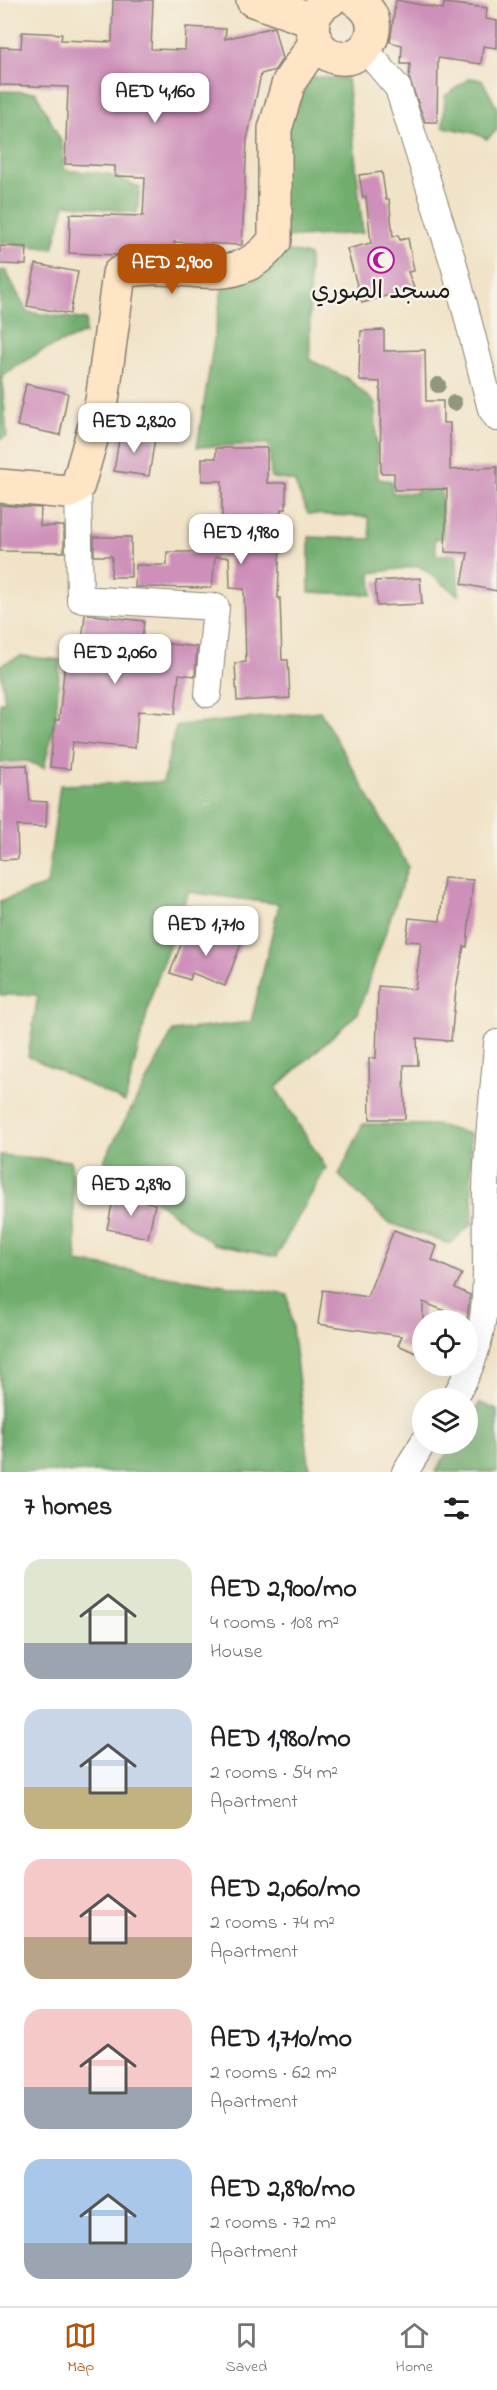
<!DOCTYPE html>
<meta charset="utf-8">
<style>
body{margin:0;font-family:"Indie Flower","Playpen Sans Arabic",sans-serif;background:#f6f6f6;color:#202124;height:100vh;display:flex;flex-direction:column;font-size:22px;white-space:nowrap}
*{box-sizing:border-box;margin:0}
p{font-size:20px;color:#757577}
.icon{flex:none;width:33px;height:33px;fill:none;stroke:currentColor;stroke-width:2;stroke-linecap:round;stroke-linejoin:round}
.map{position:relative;height:1472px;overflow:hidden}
.drawer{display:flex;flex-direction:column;background:#fff;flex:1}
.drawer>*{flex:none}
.fabs{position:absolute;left:412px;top:1310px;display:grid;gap:12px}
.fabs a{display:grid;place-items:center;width:66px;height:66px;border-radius:50%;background:#fff;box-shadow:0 6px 24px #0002;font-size:30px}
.price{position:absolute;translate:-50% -51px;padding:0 14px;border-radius:12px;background:#fff;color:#222;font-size:20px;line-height:39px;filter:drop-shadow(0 2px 3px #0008)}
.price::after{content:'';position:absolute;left:50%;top:36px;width:18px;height:14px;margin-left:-9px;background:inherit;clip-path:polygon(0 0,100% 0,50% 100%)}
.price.current{background:#b45309;color:#fff}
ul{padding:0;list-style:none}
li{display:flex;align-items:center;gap:18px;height:150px;padding:0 24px}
li span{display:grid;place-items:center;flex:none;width:168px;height:120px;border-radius:18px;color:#555}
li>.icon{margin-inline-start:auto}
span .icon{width:72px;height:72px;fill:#fffc;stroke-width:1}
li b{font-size:26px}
h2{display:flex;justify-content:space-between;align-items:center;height:72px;padding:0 24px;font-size:26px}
.dock{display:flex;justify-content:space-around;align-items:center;height:84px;border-top:2px solid #e0e0e0;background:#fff;font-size:16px;color:#757577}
.dock a{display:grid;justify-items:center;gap:3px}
.dock .current{color:#b45309}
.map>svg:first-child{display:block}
</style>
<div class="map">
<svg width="497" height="1472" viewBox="0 0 497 1472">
<rect width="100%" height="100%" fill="#f7f3e8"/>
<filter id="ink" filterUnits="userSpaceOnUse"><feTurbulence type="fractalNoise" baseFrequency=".0167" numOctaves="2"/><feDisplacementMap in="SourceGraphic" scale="12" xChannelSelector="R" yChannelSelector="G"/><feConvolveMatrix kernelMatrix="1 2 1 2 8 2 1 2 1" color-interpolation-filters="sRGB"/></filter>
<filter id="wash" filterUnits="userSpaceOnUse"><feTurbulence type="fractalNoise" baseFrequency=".008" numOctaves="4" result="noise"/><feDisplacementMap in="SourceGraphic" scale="24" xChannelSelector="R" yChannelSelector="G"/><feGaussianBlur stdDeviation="1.35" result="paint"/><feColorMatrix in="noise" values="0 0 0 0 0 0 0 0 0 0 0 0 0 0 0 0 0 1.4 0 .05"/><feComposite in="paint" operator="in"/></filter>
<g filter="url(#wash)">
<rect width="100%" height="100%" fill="#f1e3c8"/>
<g fill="#71ae6e" stroke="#466545" stroke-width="1.5">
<polygon points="302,76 347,79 363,233 281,238 282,128"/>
<polygon points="470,78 482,80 497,108 497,130 487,139 474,133 443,127 445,96"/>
<polygon points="0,91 36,92 62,143 64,170 107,174 140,187 137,213 65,204 53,249 0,242"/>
<polygon points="278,249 309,255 310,360 348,379 375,403 378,479 392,481 392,493 417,493 417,477 441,476 443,538 435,539 436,555 457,555 459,596 419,566 371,573 372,595 309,592 309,537 371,539 368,517 308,514 294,481 271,478 269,444 197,447 222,289"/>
<polygon points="0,270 6,271 27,312 86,320 85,333 41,351 2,376 7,436 0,439"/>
<polygon points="21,656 60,660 56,716 44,768 27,761 0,763 0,702 5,702 0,665"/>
<polygon points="320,711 408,866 358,1013 276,1088 326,1168 276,1257 214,1244 103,1162 173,1031 251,1022 279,904 188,892 151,997 125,1102 28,1056 38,995 0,995 0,901 47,885 60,785 163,782 176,726"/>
<polygon points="363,1124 436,1125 470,1134 473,1223 449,1244 387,1222 339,1175"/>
<polygon points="0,1155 71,1161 77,1262 288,1295 310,1472 0,1472"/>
<polygon points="480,1403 497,1410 497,1472 435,1472 454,1443 468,1443 468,1421"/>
</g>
<g id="blocks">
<g fill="#ce90ba">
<polygon points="113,0 153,0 151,49 185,50 186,27 226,29 225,39 274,27 282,59 275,70 261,74 247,140 242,245 174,242 174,250 137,250 116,255 69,253 70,214 143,216 145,177 115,176 115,166 65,164 68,87 0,85 0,47 21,48 22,32 62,34 61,40 112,42"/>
<polygon points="396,0 443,9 444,3 487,8 486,19 497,21 497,48 483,46 481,64 438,58 437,122 425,122 409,78 410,64 401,64 402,45 390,42"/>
<polygon points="382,172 386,200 389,199 393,237 398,235 400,240 408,238 414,271 408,272 414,288 362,303 347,249 371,243 366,196 363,197 359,175"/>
<polygon points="0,246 27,247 26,265 0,264"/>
<polygon points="36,264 78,272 70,314 27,306"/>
<polygon points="384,330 384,351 425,350 426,401 443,401 443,423 450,423 450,470 497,467 497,591 462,584 468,553 445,552 447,489 394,490 394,473 381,473 380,382 360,381 359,370 361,331"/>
<polygon points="26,384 68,393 60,435 17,426"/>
<polygon points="120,433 155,438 149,476 114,471"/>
<polygon points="216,448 267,448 267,483 286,483 286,509 281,509 278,598 280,598 282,660 288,660 290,698 237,701 235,663 246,662 244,589 230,588 229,557 215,557 212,588 135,587 136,565 167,565 167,552 198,552 199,543 215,544 216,526 222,527 222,481 202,481 202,458 216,458"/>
<polygon points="0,505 41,508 40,526 64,526 64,552 0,551"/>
<polygon points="94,537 131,537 131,577 111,577 112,556 94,556"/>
<polygon points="420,578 422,604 377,606 375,581"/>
<polygon points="85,614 144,621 142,641 197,647 195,676 179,674 175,714 138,711 135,748 73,742 70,769 50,767 55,720 59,720 67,641 82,643"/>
<polygon points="27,765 30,801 47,802 46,827 17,826 18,859 0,860 0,766"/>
<polygon points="444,878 473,880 467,947 464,946 456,989 451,1041 417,1038 418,1065 404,1065 405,1119 370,1119 369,1058 376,1058 378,986 415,989 421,942 406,941 409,918 440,921"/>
<polygon points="187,929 220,941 222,934 242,941 225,986 192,973 190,980 170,973"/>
<polygon points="114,1195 155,1204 148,1238 107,1229"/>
<polygon points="394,1230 437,1246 432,1260 462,1274 455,1288 470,1295 467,1320 423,1302 423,1356 398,1345 402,1336 318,1324 323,1290 367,1297"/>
</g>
</g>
</g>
<g filter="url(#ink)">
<use href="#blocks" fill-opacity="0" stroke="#868072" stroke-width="1.5"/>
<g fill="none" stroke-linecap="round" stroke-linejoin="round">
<g stroke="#868072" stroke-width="28">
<g id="street">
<polyline points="365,49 398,88 454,265 491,409 497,418"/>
<polyline points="78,485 80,599 216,607 208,694"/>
<path d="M 454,1398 C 497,1330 483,1266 486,1190 C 487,1140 494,1092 497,1043"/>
<polyline points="405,1472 423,1443"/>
</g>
</g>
<g stroke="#868072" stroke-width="36">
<g id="secondary">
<polyline points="253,0 313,21"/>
<path d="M 330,0 C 289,23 328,78 362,51 C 368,46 372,39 373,31 C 375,17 367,7 356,0"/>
<path d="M 0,486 L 68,492 L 78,485 L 102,401 L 119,274 C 129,268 139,269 151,268 C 201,266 239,288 275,240 L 275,129 L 289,82 L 316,42"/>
</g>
</g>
<use href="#street" stroke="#fff" stroke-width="26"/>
<use href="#secondary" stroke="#fee5c5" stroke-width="33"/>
</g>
<g fill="#91977d">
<circle cx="438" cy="385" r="8"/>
<circle cx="454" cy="403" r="8"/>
</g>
</g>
<defs>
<g id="mosque-ring" transform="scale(1.35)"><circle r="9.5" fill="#f7f3e8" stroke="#b5179e" stroke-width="1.5"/><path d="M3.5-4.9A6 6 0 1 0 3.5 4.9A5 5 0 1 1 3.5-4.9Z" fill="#b5179e"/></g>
</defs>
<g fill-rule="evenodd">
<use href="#mosque-ring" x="381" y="260"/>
</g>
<g text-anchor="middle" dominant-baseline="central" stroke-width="5" stroke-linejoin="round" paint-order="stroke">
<g font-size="24" fill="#1c1c1c" stroke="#f7f3e8">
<text x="381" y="292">مسجد الصوري</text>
</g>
</g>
</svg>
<div class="fabs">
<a><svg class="icon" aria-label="locate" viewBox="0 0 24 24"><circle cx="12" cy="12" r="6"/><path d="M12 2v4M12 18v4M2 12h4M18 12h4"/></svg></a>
<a><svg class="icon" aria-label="layers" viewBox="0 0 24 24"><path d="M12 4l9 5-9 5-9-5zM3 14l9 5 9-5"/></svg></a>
</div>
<b class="price" style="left:155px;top:124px">AED 4,160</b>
<b class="price current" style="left:172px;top:295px">AED 2,900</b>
<b class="price" style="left:134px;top:454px">AED 2,820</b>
<b class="price" style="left:241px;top:565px">AED 1,980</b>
<b class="price" style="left:115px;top:685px">AED 2,060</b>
<b class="price" style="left:206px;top:957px">AED 1,710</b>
<b class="price" style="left:131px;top:1217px">AED 2,890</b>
</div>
<section class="drawer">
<h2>7 homes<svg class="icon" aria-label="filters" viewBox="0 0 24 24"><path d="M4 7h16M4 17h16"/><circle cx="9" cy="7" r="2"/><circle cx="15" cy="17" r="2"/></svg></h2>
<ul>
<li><span style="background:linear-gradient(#dfe7d0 70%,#9aa5b1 0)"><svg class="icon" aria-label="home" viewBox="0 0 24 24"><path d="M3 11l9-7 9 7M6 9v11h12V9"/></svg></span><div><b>AED 2,900/mo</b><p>4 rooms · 108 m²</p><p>House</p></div></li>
<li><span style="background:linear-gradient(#c9d6e8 65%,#c2b280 0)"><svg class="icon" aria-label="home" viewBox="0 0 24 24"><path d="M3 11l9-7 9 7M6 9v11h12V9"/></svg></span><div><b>AED 1,980/mo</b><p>2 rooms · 54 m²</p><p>Apartment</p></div></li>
<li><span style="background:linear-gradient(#f6c9c9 65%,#b9a48a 0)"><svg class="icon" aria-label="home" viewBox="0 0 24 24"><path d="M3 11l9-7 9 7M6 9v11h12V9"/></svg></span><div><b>AED 2,060/mo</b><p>2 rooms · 74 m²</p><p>Apartment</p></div></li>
<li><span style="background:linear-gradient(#f6c9c9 65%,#9aa5b1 0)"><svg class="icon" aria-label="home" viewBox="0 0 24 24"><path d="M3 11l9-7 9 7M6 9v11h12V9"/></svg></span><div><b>AED 1,710/mo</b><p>2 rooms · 62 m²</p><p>Apartment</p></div></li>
<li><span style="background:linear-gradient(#a9c7e8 70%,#9aa5b1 0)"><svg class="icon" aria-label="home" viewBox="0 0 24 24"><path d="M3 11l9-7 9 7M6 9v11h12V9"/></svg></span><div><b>AED 2,890/mo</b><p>2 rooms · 72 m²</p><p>Apartment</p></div></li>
</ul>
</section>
<nav class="dock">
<a class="current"><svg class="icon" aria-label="map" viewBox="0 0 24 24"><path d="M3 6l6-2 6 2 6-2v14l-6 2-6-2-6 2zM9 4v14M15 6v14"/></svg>Map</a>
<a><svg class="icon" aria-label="saved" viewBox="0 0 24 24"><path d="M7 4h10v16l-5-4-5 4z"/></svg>Saved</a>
<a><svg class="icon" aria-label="home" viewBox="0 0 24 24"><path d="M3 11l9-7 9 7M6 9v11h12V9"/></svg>Home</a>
</nav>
